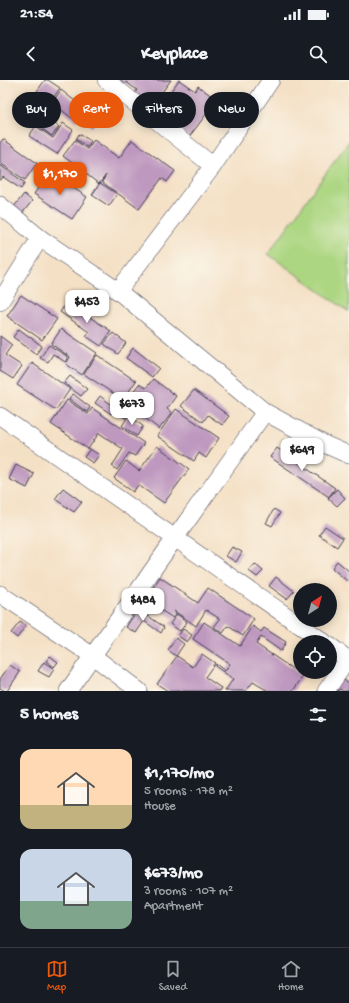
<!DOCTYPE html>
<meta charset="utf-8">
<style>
body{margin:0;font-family:"Gochi Hand",sans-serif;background:#242831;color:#f1f3f6;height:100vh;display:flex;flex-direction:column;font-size:15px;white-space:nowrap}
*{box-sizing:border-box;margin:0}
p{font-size:13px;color:#9ea1a6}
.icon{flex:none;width:22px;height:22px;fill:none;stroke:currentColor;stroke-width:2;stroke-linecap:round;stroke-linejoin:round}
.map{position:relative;height:611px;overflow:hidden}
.panel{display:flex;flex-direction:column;background:#171b24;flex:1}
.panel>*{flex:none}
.guide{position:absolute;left:12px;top:12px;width:325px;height:36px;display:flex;gap:8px}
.needle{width:26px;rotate:36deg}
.fabs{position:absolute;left:293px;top:503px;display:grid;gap:8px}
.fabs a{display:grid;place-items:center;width:44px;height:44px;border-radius:50%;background:#171b24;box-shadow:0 2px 10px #0003;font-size:20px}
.price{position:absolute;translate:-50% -34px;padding:0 9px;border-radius:8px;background:#fff;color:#222;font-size:13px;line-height:26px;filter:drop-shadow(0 1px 2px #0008)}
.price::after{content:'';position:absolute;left:50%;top:24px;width:12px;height:9px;margin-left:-6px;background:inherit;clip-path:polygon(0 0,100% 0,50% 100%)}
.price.active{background:#ea580c;color:#fff}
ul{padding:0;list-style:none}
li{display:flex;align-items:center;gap:12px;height:100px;padding:0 20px}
li span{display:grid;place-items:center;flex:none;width:112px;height:80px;border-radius:12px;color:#555}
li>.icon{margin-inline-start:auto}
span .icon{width:48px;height:48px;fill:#fffc;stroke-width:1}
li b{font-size:17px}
h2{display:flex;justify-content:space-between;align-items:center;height:48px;padding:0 20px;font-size:17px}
.tag{padding:0 14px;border-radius:18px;background:#171b24;box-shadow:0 2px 10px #0003;font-size:14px;line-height:36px}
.tag.active{background:#ea580c;color:#fff}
.status{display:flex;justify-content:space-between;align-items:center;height:28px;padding:0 20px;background:#171b24;direction:ltr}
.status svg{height:11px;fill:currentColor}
header{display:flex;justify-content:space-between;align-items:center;height:52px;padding:0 20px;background:#171b24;font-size:18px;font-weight:700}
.tabs{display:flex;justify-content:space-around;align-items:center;height:56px;border-top:1px solid #363941;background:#171b24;font-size:11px;color:#9ea1a6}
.tabs a{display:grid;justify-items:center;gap:2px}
.tabs .active{color:#ea580c}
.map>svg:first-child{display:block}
</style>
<div class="status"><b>21:54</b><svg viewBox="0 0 49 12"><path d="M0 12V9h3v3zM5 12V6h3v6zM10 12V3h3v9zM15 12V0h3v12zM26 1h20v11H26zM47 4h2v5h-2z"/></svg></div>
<header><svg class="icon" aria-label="back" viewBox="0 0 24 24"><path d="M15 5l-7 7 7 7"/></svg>Keyplace<svg class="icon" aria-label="search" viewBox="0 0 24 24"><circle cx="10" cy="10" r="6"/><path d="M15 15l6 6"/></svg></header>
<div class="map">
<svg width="349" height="611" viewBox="0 0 349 611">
<rect width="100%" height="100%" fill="#fbf7ec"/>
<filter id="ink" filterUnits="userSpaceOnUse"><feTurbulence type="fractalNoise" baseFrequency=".025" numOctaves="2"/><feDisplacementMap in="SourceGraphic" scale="8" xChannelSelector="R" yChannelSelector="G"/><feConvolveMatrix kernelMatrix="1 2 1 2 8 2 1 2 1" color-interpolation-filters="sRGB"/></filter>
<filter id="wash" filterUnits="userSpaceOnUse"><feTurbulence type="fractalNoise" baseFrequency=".012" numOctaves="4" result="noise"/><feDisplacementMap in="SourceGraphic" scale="16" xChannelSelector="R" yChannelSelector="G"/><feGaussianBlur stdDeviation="0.9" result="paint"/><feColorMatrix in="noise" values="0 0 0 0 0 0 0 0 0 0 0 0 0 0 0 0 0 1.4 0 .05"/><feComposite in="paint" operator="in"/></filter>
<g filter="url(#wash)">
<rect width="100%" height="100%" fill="#f4e0c5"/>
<polygon fill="#acd681" stroke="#677c5e" points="349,61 349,232 268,174"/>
<g id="blocks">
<g fill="#be98bf">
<polygon points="45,0 48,0 60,8 50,23 35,14"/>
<polygon points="113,0 171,0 151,27 134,15 137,10 126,2 121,8"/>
<polygon points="179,0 195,11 198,6 217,20 189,57 156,31"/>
<polygon points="61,10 85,29 76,41 52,23"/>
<polygon points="29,23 59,47 52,56 35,43 32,47 18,37"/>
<polygon points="91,35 98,40 92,47 85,42"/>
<polygon points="63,43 73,50 57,74 29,56 36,46 53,58"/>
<polygon points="79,54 91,61 87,67 76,59"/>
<polygon points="3,59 37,83 25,100 0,83 0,63"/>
<polygon points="75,60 87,69 94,60 119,78 132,60 175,91 167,102 162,98 139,129 102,102 106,95 99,104 63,76"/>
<polygon points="0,85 25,103 21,109 3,97 0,101"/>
<polygon points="49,92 87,117 72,139 34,114"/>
<polygon points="100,103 117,114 109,126 92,115"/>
<polygon points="24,114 32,121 17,140 9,133"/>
<polygon points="21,215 57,239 42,260 7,236"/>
<polygon points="67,222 111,251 101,266 86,256 89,252 60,232"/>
<polygon points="19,249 42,266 36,274 13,257"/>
<polygon points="61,249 97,273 82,295 66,284 70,277 51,264"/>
<polygon points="113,253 126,263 118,274 104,264"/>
<polygon points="0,256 12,265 5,275 22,286 13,299 0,291"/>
<polygon points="49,265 68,277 65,282 53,274 48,282 40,278"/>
<polygon points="133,268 159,288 152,297 126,278"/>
<polygon points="97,275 136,301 123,320 84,294"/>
<polygon points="32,283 70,309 56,330 17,305"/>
<polygon points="70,296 87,309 81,316 64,303"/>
<polygon points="153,299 176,316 167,329 172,333 159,349 125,322 139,304 146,308"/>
<polygon points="194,310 229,336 222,345 208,335 203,342 181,326"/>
<polygon points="73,314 90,327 87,332 69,319"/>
<polygon points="100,316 112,325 116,319 131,329 125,338 114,330 111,334 95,323"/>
<polygon points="67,320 88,334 92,328 144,363 135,376 129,373 117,390 112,386 123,369 99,353 88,369 51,344"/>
<polygon points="176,329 219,358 206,378 199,373 194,381 157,356"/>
<polygon points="128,336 143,346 137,356 122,346"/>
<polygon points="157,366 189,389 164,423 138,405 133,412 114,398 126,381 139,391"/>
<polygon points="277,368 335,408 329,417 270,377"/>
<polygon points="90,369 99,375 93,383 84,377"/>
<polygon points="16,385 34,394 27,408 9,399"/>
<polygon points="63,408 82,422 74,432 55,419"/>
<polygon points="337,409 345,418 337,426 328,418"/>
<polygon points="274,429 280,433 272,446 266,443"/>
<polygon points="325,446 343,458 337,467 319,455"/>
<polygon points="232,467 242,472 236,482 226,476"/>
<polygon points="337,481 349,491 349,498 347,501 332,488"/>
<polygon points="255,484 263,491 257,497 249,491"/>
<polygon points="160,497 198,523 208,508 254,539 243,556 228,546 223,553 214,547 220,539 206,530 196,546 174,531 176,533 173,538 145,520"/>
<polygon points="276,497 294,511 287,519 269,506"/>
<polygon points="138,529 164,547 161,553 144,541 136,553 126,547"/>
<polygon points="177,534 187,542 180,551 170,544"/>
<polygon points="20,542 26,546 17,558 11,553"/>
<polygon points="204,542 240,566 253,546 261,552 264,548 286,562 281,571 261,557 256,564 303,596 293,611 268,611 253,602 246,611 225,611 233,599 215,586 216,584 225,591 230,584 193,559"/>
<polygon points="183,549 192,555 187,562 178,556"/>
<polygon points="176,558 184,564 176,576 168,570"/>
<polygon points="202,574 215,583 205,597 221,608 219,611 168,611 157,604 177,576 193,587"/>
<polygon points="50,576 58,582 54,587 46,581"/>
<polygon points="44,582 54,589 49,597 38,591"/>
<polygon points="10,585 20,592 7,611 5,611 0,608 0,599"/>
<polygon points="338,595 349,604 349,611 343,611 340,609 338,611 326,611"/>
</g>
</g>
</g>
<g filter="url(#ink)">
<use href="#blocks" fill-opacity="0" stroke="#423e50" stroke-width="1"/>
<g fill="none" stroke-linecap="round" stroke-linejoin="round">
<g stroke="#423e50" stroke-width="18">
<g id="street">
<polyline points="106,0 213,86"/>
<polyline points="0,125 40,158 118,211 265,332 324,364 349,375"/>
<polyline points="118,211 213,86 271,0"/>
<polyline points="0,222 40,158"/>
<polyline points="0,336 324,562"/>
<polyline points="0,514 93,576 139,611"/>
<polyline points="330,566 349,580"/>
<polyline points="68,611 175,458 265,332"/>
<polyline points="326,611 348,579"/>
</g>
</g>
<use href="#street" stroke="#fff" stroke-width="17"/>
</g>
</g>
</svg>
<div class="fabs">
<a><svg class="needle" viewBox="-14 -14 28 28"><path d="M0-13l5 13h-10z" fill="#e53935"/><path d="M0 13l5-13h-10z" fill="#9ea1a6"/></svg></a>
<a><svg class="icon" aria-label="locate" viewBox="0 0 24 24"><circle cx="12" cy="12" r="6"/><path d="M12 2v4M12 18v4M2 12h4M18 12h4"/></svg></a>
</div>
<b class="price active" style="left:60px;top:116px">$1,170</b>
<b class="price" style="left:87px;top:244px">$453</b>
<b class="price" style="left:132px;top:346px">$673</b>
<b class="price" style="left:302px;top:392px">$649</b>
<b class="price" style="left:143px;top:542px">$484</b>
<div class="guide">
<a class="tag">Buy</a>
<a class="tag active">Rent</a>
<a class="tag">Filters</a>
<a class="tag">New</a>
</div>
</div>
<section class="panel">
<h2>5 homes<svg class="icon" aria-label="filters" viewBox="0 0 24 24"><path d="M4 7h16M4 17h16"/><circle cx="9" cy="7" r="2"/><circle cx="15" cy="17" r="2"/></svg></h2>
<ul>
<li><span style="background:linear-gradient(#ffd9b3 70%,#c2b280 0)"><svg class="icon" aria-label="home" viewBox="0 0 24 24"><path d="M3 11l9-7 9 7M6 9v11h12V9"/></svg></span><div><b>$1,170/mo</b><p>5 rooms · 178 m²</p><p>House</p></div></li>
<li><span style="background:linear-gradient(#c9d6e8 65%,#7fa58c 0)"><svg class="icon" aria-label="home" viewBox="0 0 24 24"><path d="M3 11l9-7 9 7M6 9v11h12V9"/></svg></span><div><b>$673/mo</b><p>3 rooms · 107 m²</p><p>Apartment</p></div></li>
</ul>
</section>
<nav class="tabs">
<a class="active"><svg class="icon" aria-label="map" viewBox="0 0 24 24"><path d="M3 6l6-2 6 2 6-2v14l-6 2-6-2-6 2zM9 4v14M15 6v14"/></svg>Map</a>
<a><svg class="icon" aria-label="saved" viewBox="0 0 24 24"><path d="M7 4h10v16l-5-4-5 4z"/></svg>Saved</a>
<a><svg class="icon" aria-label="home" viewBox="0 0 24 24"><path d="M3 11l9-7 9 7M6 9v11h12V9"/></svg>Home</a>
</nav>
